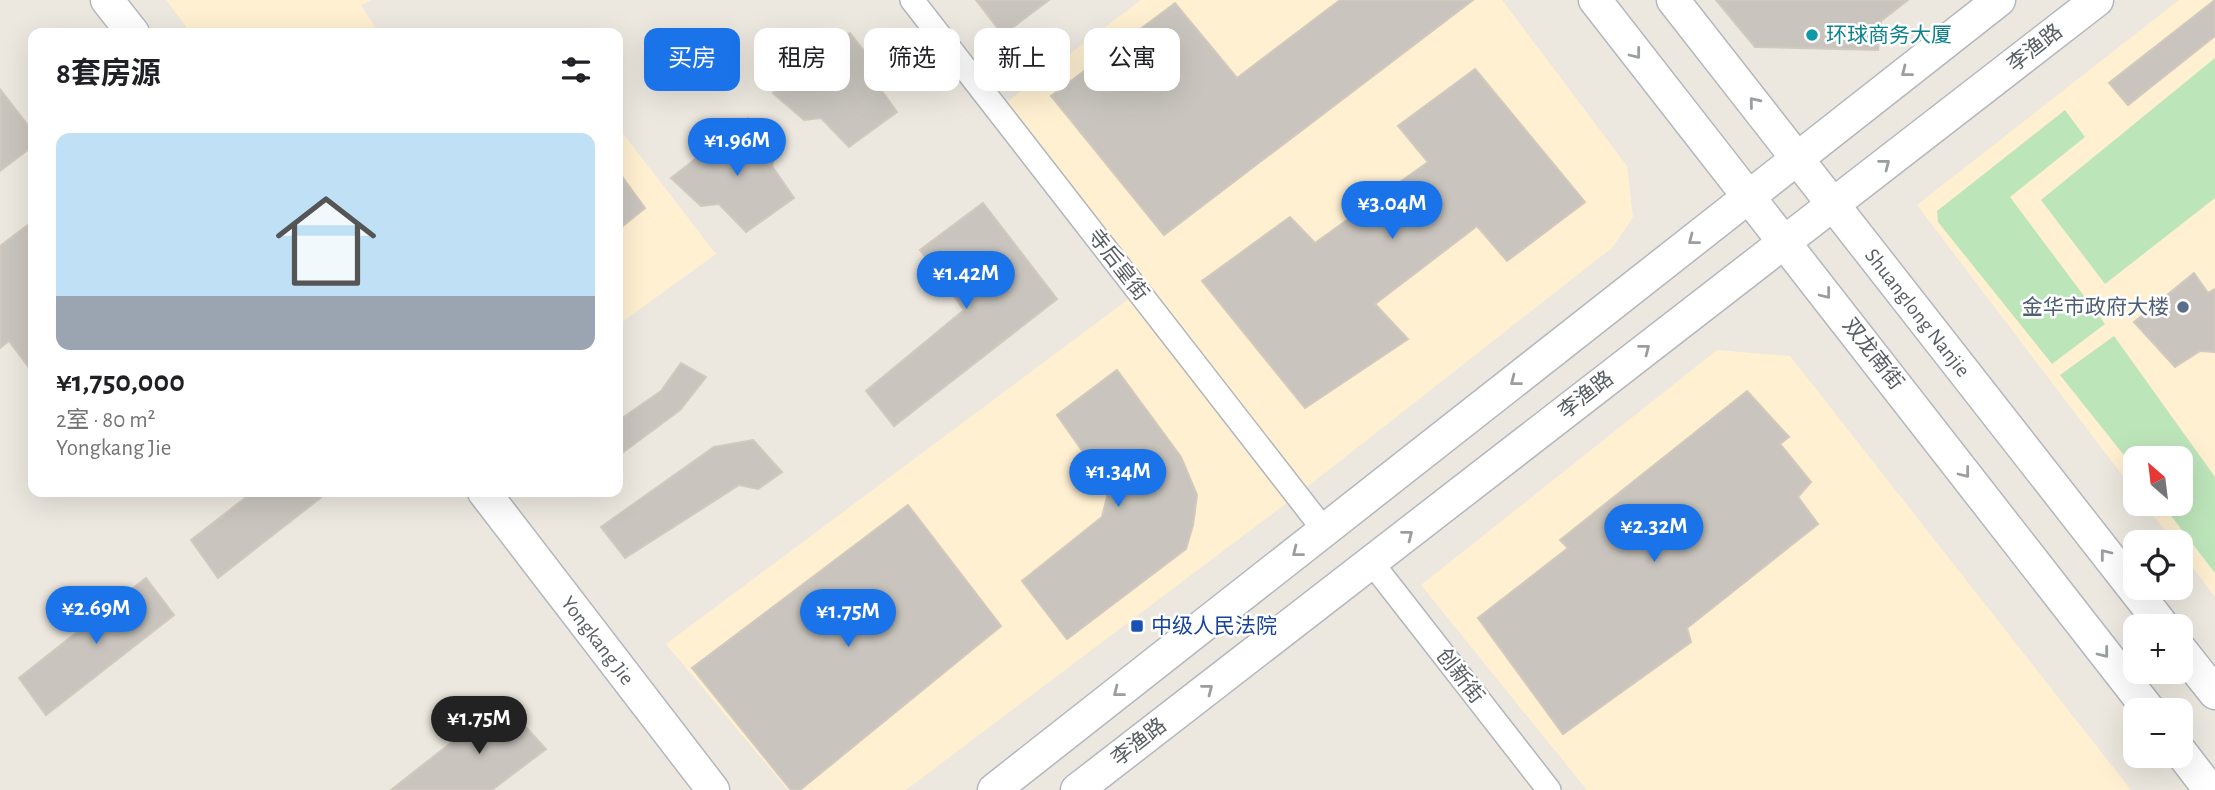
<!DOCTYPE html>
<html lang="zh">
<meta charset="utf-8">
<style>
body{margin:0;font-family:"Alegreya Sans","Noto Sans SC",sans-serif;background:#f6f6f6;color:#202124;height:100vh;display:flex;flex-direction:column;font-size:26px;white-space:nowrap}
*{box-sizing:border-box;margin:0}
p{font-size:23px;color:#757577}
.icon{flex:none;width:38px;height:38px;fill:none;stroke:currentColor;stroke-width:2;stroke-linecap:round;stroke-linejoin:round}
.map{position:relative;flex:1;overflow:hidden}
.side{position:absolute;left:28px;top:28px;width:595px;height:469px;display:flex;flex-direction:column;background:#fff;border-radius:14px;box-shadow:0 7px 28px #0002}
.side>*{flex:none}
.top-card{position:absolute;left:644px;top:28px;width:665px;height:63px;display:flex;gap:14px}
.needle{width:46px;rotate:332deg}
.buttons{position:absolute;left:2123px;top:446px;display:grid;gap:14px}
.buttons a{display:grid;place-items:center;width:70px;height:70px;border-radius:14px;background:#fff;box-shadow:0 7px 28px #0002;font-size:35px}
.price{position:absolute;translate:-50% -60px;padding:0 16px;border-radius:24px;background:#1a73e8;color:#fff;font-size:23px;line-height:46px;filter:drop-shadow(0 2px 4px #0008)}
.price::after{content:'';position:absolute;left:50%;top:42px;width:21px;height:16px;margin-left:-10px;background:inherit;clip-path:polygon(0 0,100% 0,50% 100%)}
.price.on{background:#222;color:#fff}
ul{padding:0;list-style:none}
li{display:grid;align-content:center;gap:14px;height:371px;padding:0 28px}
li span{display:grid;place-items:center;height:217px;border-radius:14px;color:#555}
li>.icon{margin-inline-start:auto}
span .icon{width:126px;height:126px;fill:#fffc;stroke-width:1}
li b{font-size:30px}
h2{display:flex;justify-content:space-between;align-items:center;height:84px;padding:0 28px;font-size:30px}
.tag{padding:0 24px;border-radius:14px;background:#fff;box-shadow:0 7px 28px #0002;font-size:24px;line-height:63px}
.tag.on{background:#1a73e8;color:#fff}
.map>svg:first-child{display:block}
</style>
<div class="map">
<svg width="2215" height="790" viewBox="0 0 2215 790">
<rect width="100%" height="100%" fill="#ece8df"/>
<g fill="#fff0d1">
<polygon points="166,0 372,0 361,5 375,27 366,33 191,33"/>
<polygon points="1141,0 1502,0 1627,166 1633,217 1613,247 1284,505 906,790 788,790 666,644 1134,295 992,113"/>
<polygon points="2179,0 2215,0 2215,597 2181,552 2180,542 2174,542 2144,504 2180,504 2180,458 2135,458 2135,492 1917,205"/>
<polygon points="618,127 716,254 618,325"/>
<polygon points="1717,350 1790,356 2131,790 1587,790 1421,585"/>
</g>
<g fill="#bde5ba">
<polygon points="2215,58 2215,198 2105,284 2041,200"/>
<polygon points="2065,110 2085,137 2010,197 2105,324 2052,364 1938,222 1937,211"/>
<polygon points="2114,336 2215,477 2215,573 2162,504 2180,504 2180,458 2135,458 2135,469 2060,375"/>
</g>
<g fill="#c9c5be" stroke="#d1c9bd" stroke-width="2">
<polygon points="976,0 1049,0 1003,35"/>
<polygon points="1340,0 1473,0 1164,235 1051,96 1175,3 1237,78"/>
<polygon points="1716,0 1908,0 1881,21 1878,50 1755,47"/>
<polygon points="2215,0 2215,36 2128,105 2109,83"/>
<polygon points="850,33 878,69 874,80 897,112 849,147 821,118 804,120 773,93"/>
<polygon points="1475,69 1585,202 1507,261 1477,226 1375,304 1408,339 1305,408 1202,281 1290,217 1315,243 1428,162 1398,126"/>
<polygon points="0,89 33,132 33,146 0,171"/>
<polygon points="748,118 775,155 772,166 794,198 746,232 719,204 701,206 671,178"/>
<polygon points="618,171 645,208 618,230"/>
<polygon points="983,203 1057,299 894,426 866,391 964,310 920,250"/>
<polygon points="33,221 33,373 9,341 0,348 0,246"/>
<polygon points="2194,273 2208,293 2215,289 2215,352 2200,351 2175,367 2134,322"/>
<polygon points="681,363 706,377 680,410 618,456 618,421 661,391"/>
<polygon points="1117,370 1181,457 1197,495 1193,525 1186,549 1067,639 1022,581 1102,517 1109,489 1057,415"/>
<polygon points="1747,391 1789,437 1780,444 1811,482 1798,497 1818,524 1687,628 1691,642 1563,734 1478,618 1568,548 1560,540"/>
<polygon points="753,440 782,472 758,489 739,485 625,558 601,527 714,447"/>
<polygon points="253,492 328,492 218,578 191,540"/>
<polygon points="908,505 1001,626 800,790 791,790 692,668"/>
<polygon points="146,578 174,615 46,715 19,678"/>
<polygon points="503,702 546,749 492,790 391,790"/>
</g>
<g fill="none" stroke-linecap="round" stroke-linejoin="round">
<g stroke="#b2b6bb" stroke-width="26">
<g id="street">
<polyline points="912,0 1324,530"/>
<polyline points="1372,563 1549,790"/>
</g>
</g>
<g stroke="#b3b7bd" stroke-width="35">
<g id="secondary">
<polyline points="107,0 133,33"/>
<polyline points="1595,0 2149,710"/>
<path id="s1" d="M 1673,0 L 2163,626"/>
<path id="s2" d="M 484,492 L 713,790"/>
<polyline points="2180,649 2215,693"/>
<polyline points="2180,751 2210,790"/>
<polyline points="994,790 1999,0"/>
<polyline points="1077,790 2097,0"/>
</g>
</g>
<use href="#street" stroke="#fff" stroke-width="23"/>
<use href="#secondary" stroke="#fff" stroke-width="32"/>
</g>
<defs><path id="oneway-chevron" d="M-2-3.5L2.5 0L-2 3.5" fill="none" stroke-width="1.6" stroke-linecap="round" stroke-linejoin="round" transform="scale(1.75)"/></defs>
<g stroke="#9b9ea0">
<use href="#oneway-chevron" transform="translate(1636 54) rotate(52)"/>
<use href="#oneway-chevron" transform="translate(1906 72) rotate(142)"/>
<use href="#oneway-chevron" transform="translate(1754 102) rotate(-129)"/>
<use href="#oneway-chevron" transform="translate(1885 164) rotate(-38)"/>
<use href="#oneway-chevron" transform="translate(1693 240) rotate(142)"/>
<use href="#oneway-chevron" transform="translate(1826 294) rotate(52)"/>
<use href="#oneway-chevron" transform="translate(1645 349) rotate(-38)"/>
<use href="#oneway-chevron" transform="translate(1515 381) rotate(142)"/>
<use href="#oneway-chevron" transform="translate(1965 473) rotate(52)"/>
<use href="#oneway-chevron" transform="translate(1408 535) rotate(-38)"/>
<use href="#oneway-chevron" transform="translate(1297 552) rotate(142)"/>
<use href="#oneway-chevron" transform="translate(2105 554) rotate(-128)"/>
<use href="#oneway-chevron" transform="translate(2104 653) rotate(52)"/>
<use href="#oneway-chevron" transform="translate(1208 689) rotate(-38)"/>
<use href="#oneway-chevron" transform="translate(1118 692) rotate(142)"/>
</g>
<circle fill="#0f9aa8" stroke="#fff" stroke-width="2.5" cx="1812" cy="35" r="7"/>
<circle fill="#5c6f8a" stroke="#fff" stroke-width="2.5" cx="2183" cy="307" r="7"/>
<rect fill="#1a4fb4" stroke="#fff" stroke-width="2.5" x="1130" y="619" width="14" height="14" rx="3.5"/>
<g text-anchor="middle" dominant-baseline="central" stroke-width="5" stroke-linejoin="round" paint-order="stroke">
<g font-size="21" fill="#0d838f" stroke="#fff" text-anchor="start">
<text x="1826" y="35">环球商务大厦</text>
</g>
<g font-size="21" fill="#585d61" stroke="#fff">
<text transform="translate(2035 48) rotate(-38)">李渔路</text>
<text transform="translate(1118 265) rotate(52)">寺后皇街</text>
<text stroke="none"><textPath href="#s1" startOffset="397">Shuanglong Nanjie</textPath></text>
<text transform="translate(1873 354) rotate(52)">双龙南街</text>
<text transform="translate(1586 395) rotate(-38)">李渔路</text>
<text stroke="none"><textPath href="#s2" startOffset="187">Yongkang Jie</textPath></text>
<text transform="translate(1460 676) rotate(52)">创新街</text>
<text transform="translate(1139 742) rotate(-38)">李渔路</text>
</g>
<g font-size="21" fill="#4e5e75" stroke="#fff" text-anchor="end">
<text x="2169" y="307">金华市政府大楼</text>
</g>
<g font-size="21" fill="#164399" stroke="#fff" text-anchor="start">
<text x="1151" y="626">中级人民法院</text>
</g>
</g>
</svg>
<div class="buttons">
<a><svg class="needle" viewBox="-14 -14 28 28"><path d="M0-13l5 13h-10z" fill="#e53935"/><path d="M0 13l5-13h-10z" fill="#757577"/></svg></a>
<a><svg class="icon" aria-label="locate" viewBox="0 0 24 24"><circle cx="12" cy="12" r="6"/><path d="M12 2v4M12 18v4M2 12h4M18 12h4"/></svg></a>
<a>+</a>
<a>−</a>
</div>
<b class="price" style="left:737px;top:178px">¥1.96M</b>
<b class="price" style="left:1392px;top:241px">¥3.04M</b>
<b class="price" style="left:966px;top:311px">¥1.42M</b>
<b class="price" style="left:1118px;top:509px">¥1.34M</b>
<b class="price" style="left:1654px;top:564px">¥2.32M</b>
<b class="price" style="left:96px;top:646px">¥2.69M</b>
<b class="price" style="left:848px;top:649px">¥1.75M</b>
<b class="price on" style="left:479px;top:756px">¥1.75M</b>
<div class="top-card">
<a class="tag on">买房</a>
<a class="tag">租房</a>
<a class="tag">筛选</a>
<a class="tag">新上</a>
<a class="tag">公寓</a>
</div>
<section class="side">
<h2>8套房源<svg class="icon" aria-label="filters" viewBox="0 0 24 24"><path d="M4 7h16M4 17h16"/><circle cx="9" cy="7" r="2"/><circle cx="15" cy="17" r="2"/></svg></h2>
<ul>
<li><span style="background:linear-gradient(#bfe0f5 75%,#9aa5b1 0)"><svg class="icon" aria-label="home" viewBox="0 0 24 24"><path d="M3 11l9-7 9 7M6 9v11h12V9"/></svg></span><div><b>¥1,750,000</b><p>2室 · 80 m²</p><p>Yongkang Jie</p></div></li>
</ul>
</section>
</div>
